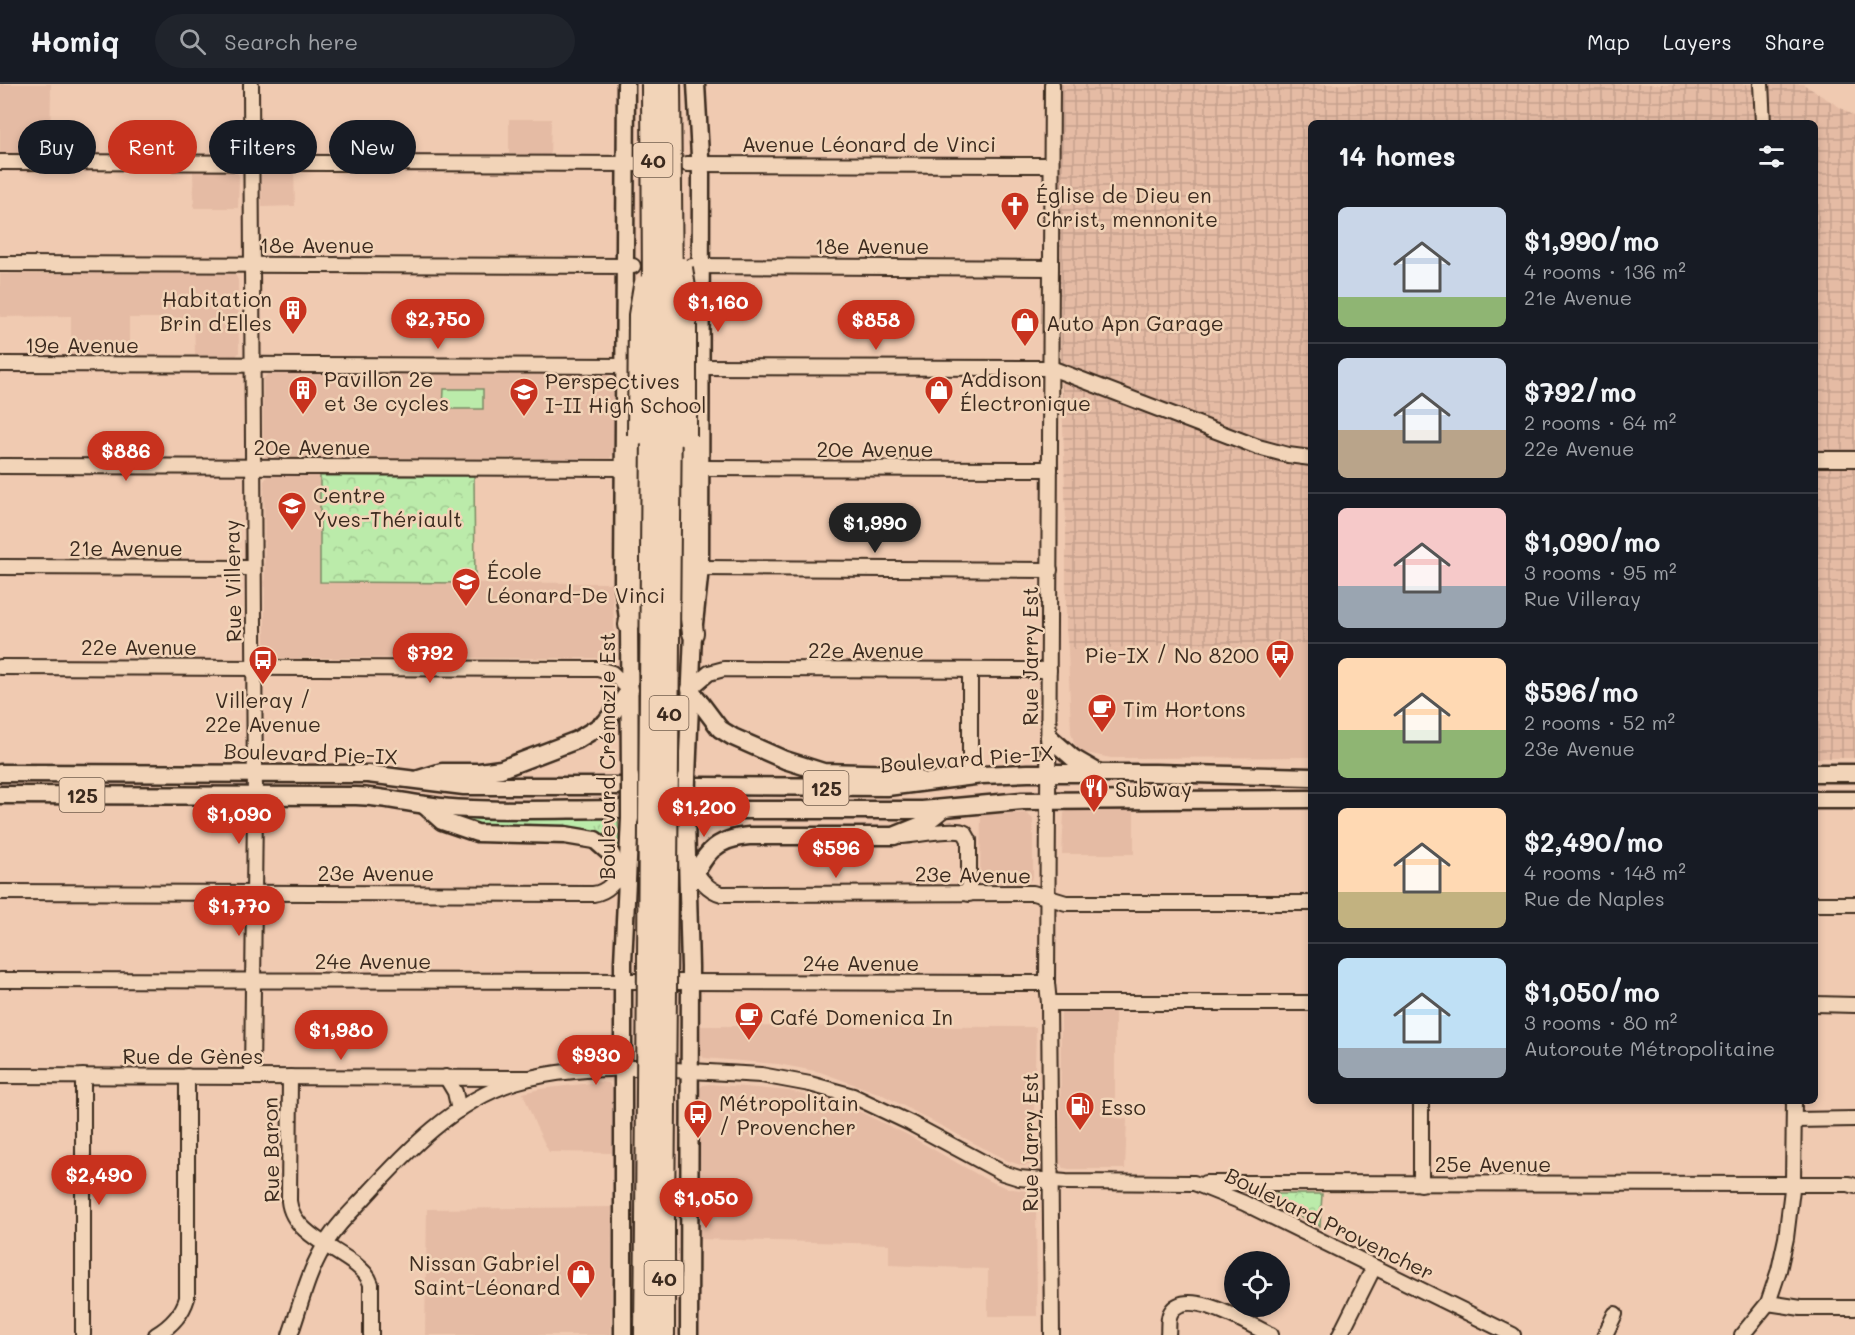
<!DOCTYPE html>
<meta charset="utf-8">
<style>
body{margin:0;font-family:Mali,sans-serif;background:#20242c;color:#f1f3f6;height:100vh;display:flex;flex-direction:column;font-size:22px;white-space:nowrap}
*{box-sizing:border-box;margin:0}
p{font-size:20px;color:#9ea1a6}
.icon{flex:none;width:33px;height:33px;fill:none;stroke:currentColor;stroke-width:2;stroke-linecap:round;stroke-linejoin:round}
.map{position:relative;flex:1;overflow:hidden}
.side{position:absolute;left:1308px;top:36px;width:510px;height:984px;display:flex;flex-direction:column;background:#171b24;border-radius:9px;box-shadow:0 3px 9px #0003}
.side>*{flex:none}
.banner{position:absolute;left:18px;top:36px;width:570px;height:54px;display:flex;gap:12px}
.buttons{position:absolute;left:1224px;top:1167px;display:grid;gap:12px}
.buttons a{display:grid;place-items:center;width:66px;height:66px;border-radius:50%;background:#171b24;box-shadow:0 3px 9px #0003;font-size:30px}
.price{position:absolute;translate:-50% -51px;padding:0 14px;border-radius:21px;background:#c8321e;color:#fff;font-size:20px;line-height:39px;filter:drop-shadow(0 2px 3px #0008)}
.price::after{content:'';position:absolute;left:50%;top:36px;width:18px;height:14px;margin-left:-9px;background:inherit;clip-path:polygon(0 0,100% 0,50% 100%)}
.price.selected{background:#222;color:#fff}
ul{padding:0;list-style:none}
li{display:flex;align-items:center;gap:18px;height:150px;padding:0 30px}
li+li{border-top:2px solid #363941}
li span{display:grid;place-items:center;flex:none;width:168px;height:120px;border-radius:9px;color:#555}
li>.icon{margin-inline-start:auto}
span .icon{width:72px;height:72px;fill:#fffc;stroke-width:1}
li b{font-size:26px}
h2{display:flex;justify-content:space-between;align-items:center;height:72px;padding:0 30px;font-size:26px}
.chip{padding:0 21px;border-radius:27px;background:#171b24;box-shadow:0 3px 9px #0003;font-size:21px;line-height:54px}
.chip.selected{background:#c8321e;color:#fff}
header{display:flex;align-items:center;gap:36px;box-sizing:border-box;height:84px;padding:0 30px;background:#171b24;border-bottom:2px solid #363941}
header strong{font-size:28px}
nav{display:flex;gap:33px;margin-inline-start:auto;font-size:21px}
.search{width:420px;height:54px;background:#20242c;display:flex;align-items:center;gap:15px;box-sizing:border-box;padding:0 21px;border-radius:33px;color:#9ea1a6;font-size:22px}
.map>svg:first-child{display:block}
</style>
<header>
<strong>Homiq</strong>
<div class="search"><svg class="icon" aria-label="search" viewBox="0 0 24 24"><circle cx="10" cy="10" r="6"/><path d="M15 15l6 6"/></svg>Search here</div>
<nav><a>Map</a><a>Layers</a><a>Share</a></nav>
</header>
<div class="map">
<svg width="1855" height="1251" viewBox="0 0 1855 1251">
<defs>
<pattern id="industrial-grid" width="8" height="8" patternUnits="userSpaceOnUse" patternTransform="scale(1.5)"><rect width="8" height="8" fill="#e5bba4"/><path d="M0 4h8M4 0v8" fill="none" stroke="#c5a18d"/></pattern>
<pattern id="grass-tufts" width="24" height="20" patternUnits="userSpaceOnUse" patternTransform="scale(1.5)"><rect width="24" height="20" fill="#bbebaa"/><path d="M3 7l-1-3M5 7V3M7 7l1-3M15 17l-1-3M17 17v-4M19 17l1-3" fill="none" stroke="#a2ca92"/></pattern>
<pattern id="forest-crowns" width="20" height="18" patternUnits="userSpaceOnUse" patternTransform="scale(1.5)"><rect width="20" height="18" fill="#bbebaa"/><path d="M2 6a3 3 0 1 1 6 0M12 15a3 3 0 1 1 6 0" fill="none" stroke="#a2ca92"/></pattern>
</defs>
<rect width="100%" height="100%" fill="#f0cab1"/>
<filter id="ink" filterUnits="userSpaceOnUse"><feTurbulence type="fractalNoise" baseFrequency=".0167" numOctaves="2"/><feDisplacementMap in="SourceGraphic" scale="12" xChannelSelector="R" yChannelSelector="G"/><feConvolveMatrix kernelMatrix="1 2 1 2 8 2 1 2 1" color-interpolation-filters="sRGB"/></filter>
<g filter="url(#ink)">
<g fill="#e5bba4">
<polygon points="0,0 51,0 50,69 0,69"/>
<polygon points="509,35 551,35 550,71 509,70"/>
<polygon points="193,87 236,87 239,92 238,124 194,124"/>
<polygon points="267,87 294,87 295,122 262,123 261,91"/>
<polygon points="0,190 235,190 238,196 239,269 236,272 195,271 194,234 129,234 129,271 71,271 71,232 0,233"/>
<polygon points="268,290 607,291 613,297 613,370 610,374 266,374 263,369 263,295"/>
<polygon points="268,392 320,392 320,498 612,499 616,579 595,574 268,574 265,571 264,397"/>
<polygon points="1311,559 1311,673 1111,674 1081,668 1074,659 1071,648 1068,565"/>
<polygon points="1134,725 1134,770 1062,770 1064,729 1069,726"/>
<polygon points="1026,729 1033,735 1033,793 1028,799 980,799 981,730"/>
<polygon points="1061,928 1115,928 1115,1034 1127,1035 1125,1085 1069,1085 1064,1084 1060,1079"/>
<polygon points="701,942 1036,943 1033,1075 1029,1081 1023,1082 1006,1076 881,1010 820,988 778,980 704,974 699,969"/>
<polygon points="599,998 609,999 612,1005 612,1069 549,1068 535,1040 523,1009 540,1005"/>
<polygon points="709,1000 790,1007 835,1019 860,1028 906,1050 989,1097 1007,1104 1033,1108 1036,1112 1037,1232 988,1232 988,1185 889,1181 889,1160 698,1155 699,1005 703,1001"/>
<polygon points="612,1123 611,1251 425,1251 427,1125"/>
</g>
<polygon fill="url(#industrial-grid)" points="1053,0 1803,0 1855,33 1855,674 1815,674 1815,39 1311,39 1311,559 1068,565 1066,546 1066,441"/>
<polygon fill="url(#grass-tufts)" stroke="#7b8a64" stroke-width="1.5" points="448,732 618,735 620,770 613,764 486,745"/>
<g fill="url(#forest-crowns)" stroke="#7b8a64" stroke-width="1.5">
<polygon points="320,392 474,392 475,499 320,498"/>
<polygon points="1262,1110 1322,1110 1320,1142 1261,1113"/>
</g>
<polygon fill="#bbebaa" stroke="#7b8a64" stroke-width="1.5" points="444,305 483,305 483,325 443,325"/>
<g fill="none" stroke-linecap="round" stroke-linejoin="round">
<g stroke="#3b2a1e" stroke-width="18">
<g id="minor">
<polyline points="251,0 255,723 252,992"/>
<polyline points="1761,0 1763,39"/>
<polyline points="0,78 637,80"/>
<polyline points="687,80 1051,81"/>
<polyline points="0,180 633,182"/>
<polyline points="692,182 1051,184"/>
<polyline points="0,280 632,282"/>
<polyline points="692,283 1051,284 1258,363 1288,371 1311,374"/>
<polyline points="1815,375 1855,375"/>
<polyline points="0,382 623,384"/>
<polyline points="700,384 1050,385"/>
<polyline points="0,483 252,484"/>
<polyline points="700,484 1050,486"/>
<polyline points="0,583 598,585 612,589 630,606"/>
<polyline points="690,605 709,589 724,585 1049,586"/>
<polyline points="970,693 970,587"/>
<path d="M 902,752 C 917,751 955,743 965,749 L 969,756 L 969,810"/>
<path d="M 692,781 C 699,794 707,806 722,810 L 1033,809 L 1066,819 L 1311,819"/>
<path d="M 0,808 L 593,810 C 609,808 616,796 624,783"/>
<polyline points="1815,820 1855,820"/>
<polyline points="0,896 638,897"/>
<polyline points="675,898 1047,899"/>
<polyline points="1049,919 1311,919"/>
<polyline points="1815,920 1855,921"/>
<polyline points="674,986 761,991 810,1000 853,1012 910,1039 1003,1089 1019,1094 1066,1098 1194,1099 1244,1119 1513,1251"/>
<polyline points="0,992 529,994"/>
<path d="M 290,993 L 289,1117 C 292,1148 333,1163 356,1181 C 363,1187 368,1191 371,1200 L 371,1251"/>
<polyline points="446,993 455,1008 459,1026"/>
<polyline points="1794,1036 1855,1035"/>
<polyline points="1205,1099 1849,1100 1855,1102"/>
<polyline points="1421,1100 1421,1017"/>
<polyline points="1768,1219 1801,1224 1855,1224"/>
<polyline points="83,1251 83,992"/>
<path d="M 156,1251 C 171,1242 182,1231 187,1214 L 187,992"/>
<path d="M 290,1251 C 300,1223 307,1192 322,1166 C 332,1146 350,1129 365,1113 C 407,1067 454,1017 515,998 C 553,986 598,985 637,984"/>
<polyline points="1052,1251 1049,919 1047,899 1052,0"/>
<path d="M 1168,1251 C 1169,1244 1167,1234 1171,1228 C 1187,1201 1251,1242 1271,1251"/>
<polyline points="1340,1251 1374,1183"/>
<polyline points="1605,1251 1615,1230"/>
<polyline points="1742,1251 1768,1219 1779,1186 1786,1154 1793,1097 1794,1017"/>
</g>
</g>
<g stroke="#3b2a1e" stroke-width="21">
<g id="major">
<polyline points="626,0 623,500 629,541 630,693"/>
<polyline points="690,605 720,645 733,653 785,676 823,688 902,690 923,697"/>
<polyline points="1049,653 1073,674 1099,689"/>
<polyline points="0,689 368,690 464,702 620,702"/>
<polyline points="1815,689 1855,689"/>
<polyline points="687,693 693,549 700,484 701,90 696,0"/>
<polyline points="419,695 442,688 479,688 501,685 577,656 605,639 630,606"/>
<polyline points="698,702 887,703 982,691 1028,689 1155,689 1311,693"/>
<path d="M 0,711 L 356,712 C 388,713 420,722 452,724 C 508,728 564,725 620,725"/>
<polyline points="1815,716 1855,716"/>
<polyline points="424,721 442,737 477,749 565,751 595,756 611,770 626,801"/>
<polyline points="698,726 922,726 1022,717 1311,715"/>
<polyline points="686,735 690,883 689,1251"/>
<path d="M 688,803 C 704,773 711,755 749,752 L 894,752 L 924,740 L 943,725"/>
<polyline points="623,1251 623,878 630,735"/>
</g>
</g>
<g stroke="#3b2a1e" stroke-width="24">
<g id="highway">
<polyline points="686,352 686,499 693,549"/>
<polyline points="629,541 637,499 638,351"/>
<polyline points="664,1138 664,1251"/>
<polyline points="645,1251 646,1138"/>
</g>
</g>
<use href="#minor" stroke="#f2d4b8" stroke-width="14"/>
<use href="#major" stroke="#f2d4b8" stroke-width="16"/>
<use href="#highway" stroke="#f2d4b8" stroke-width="20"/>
<g stroke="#3b2a1e" stroke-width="21" stroke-linecap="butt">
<g id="major-bridge">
<polyline points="630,735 630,693"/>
<polyline points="686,735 687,693"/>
</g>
</g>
<g stroke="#3b2a1e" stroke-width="24" stroke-linecap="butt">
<g id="highway-bridge">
<polyline points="682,184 686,210 686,352"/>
<polyline points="638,351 639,231 644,202"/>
<polyline points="646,1138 653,211 652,0"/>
<polyline points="664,1138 672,207 670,0"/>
</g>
</g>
<use href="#major-bridge" stroke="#f2d4b8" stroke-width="16"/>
<use href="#highway-bridge" stroke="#f2d4b8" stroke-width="20"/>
</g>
</g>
<defs>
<g id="church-pin" transform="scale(1.5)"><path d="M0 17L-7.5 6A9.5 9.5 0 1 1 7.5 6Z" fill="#c8321e" stroke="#f2d4b8"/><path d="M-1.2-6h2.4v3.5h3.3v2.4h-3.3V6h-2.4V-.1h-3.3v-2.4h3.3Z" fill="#fff"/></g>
<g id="building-pin" transform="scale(1.5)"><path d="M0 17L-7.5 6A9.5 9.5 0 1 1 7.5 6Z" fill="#c8321e" stroke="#f2d4b8"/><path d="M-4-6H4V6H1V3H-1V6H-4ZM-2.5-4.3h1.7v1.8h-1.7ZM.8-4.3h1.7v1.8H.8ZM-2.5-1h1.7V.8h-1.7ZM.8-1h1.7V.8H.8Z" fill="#fff"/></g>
<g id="shop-pin" transform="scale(1.5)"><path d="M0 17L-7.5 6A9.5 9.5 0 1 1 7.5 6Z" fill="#c8321e" stroke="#f2d4b8"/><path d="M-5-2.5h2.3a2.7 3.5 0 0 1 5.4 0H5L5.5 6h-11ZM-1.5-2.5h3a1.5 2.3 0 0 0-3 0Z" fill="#fff"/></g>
<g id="school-pin" transform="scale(1.5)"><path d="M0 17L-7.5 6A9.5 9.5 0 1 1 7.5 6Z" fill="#c8321e" stroke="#f2d4b8"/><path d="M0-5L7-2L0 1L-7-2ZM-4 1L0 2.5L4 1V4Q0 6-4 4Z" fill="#fff"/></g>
<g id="university-pin" transform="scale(1.5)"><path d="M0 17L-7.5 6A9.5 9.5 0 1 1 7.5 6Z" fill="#c8321e" stroke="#f2d4b8"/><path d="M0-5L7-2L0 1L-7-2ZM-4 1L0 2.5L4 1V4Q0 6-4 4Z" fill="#fff"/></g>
<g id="bus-pin" transform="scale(1.5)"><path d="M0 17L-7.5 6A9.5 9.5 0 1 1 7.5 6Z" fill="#c8321e" stroke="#f2d4b8"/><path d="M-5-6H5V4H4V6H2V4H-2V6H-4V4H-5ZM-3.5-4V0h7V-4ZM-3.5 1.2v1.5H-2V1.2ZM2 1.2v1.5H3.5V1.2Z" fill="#fff"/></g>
<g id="cafe-pin" transform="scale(1.5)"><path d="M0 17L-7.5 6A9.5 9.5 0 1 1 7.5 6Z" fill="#c8321e" stroke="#f2d4b8"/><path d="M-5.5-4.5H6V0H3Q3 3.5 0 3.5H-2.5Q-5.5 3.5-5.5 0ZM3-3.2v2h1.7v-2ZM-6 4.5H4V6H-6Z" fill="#fff"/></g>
<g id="restaurant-pin" transform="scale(1.5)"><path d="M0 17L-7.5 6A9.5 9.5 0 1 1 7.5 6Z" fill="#c8321e" stroke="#f2d4b8"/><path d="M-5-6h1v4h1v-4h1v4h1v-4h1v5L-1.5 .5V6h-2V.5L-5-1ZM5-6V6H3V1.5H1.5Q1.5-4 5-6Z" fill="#fff"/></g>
<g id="fuel-pin" transform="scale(1.5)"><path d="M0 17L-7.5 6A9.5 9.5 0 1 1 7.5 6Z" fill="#c8321e" stroke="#f2d4b8"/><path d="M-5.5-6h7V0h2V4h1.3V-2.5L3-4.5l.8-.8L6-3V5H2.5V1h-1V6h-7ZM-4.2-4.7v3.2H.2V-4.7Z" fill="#fff"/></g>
</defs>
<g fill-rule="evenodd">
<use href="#church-pin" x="1015" y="122"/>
<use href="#building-pin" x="293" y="226"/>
<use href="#shop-pin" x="1025" y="238"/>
<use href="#building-pin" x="303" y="306"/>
<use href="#shop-pin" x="939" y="306"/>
<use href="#school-pin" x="524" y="308"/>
<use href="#university-pin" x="292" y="422"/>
<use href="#school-pin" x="466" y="498"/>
<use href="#bus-pin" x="1280" y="570"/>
<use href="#bus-pin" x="263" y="576"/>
<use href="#cafe-pin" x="1102" y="624"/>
<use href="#restaurant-pin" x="1094" y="704"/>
<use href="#cafe-pin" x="749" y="932"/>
<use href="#fuel-pin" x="1080" y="1022"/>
<use href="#bus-pin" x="698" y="1030"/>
<use href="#shop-pin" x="581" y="1190"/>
</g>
<g text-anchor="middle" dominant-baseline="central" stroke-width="5" stroke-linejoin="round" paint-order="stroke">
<g fill="#f2d4b8" stroke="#725d4c" stroke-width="1.5">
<rect x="633.5" y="59" width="39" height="34" rx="4.5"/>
<rect x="649.5" y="612" width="39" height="34" rx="4.5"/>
<rect x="803.5" y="687" width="45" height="34" rx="4.5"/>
<rect x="59.5" y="694" width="45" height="34" rx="4.5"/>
<rect x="644.5" y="1177" width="39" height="34" rx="4.5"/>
</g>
<g font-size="20" font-weight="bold" fill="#3b2a1e">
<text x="653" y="76">40</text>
<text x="669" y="629">40</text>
<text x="826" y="704">125</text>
<text x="82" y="711">125</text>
<text x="664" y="1194">40</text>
</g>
<g font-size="21" fill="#3b2a1e" stroke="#f2d4b8">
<text x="869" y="59">Avenue Léonard de Vinci</text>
<text x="317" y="160">18e Avenue</text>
<text x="872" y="161">18e Avenue</text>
<text x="82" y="260">19e Avenue</text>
<text x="312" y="362">20e Avenue</text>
<text x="875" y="364">20e Avenue</text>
<text x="126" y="463">21e Avenue</text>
<text transform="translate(232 497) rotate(-91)">Rue Villeray</text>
<text x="139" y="562">22e Avenue</text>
<text x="866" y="565">22e Avenue</text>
<text transform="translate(1029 572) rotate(-90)">Rue Jarry Est</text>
<text transform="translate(311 669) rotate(2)">Boulevard Pie-IX</text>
<text transform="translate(606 672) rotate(-90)">Boulevard Crémazie Est</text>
<text transform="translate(967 674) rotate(-4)">Boulevard Pie-IX</text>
<text x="376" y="788">23e Avenue</text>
<text transform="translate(973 790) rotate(1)">23e Avenue</text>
<text x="373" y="876">24e Avenue</text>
<text x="861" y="878">24e Avenue</text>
<text x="193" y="971">Rue de Gènes</text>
<text transform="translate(1029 1058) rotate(-90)">Rue Jarry Est</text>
<text transform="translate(270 1066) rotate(-91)">Rue Baron</text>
<text x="1493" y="1079">25e Avenue</text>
<text transform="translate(1330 1139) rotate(26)">Boulevard Provencher</text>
</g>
<g font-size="21" fill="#3b2a1e" stroke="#f2d4b8" text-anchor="start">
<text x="1036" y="110">Église de Dieu en<tspan x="1036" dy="24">Christ, mennonite</tspan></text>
<text x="272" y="214" text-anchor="end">Habitation<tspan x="272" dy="24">Brin d'Elles</tspan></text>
<text x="1046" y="238">Auto Apn Garage</text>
<text x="324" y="294">Pavillon 2e<tspan x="324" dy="24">et 3e cycles</tspan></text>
<text x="960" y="294">Addison<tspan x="960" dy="24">Électronique</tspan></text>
<text x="545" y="296">Perspectives<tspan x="545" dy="24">I-II High School</tspan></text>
<text x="313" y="410">Centre<tspan x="313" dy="24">Yves-Thériault</tspan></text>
<text x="487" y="486">École<tspan x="487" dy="24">Léonard-De Vinci</tspan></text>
<text x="1259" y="570" text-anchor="end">Pie-IX / No 8200</text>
<text x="263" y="615" text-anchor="middle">Villeray /<tspan x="263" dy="24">22e Avenue</tspan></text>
<text x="1123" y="624">Tim Hortons</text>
<text x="1115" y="704">Subway</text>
<text x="770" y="932">Café Domenica In</text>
<text x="719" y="1018">Métropolitain<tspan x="719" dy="24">/ Provencher</tspan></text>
<text x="1101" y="1022">Esso</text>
<text x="560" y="1178" text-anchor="end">Nissan Gabriel<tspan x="560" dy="24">Saint-Léonard</tspan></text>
</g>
</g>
</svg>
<div class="buttons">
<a><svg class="icon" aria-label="locate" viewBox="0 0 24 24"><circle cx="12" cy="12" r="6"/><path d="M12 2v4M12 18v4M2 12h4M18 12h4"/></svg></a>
</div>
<b class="price" style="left:718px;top:249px">$1,160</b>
<b class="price" style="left:438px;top:266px">$2,750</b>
<b class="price" style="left:876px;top:267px">$858</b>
<b class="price" style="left:126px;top:398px">$886</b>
<b class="price selected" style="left:875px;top:470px">$1,990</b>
<b class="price" style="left:430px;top:600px">$792</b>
<b class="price" style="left:704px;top:754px">$1,200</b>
<b class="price" style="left:239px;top:761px">$1,090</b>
<b class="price" style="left:836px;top:795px">$596</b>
<b class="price" style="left:239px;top:853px">$1,770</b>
<b class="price" style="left:341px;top:977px">$1,980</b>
<b class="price" style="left:596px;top:1002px">$930</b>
<b class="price" style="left:99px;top:1122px">$2,490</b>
<b class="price" style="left:706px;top:1145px">$1,050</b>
<div class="banner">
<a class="chip">Buy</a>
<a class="chip selected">Rent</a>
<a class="chip">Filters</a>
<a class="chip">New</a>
</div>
<section class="side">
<h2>14 homes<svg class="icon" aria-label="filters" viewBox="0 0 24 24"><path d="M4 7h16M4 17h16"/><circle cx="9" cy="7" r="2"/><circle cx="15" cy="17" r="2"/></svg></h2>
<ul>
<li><span style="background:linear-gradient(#c9d6e8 75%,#8fb573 0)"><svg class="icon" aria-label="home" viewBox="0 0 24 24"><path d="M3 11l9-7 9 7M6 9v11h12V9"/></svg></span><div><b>$1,990/mo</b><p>4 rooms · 136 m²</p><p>21e Avenue</p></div></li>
<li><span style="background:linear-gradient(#c9d6e8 60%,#b9a48a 0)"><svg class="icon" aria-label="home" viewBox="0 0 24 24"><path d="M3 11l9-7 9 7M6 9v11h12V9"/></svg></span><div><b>$792/mo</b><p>2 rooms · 64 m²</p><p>22e Avenue</p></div></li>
<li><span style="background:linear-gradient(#f6c9c9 65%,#9aa5b1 0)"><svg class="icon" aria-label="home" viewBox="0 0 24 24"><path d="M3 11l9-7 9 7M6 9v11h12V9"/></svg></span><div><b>$1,090/mo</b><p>3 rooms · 95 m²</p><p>Rue Villeray</p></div></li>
<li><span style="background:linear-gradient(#ffd9b3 60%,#8fb573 0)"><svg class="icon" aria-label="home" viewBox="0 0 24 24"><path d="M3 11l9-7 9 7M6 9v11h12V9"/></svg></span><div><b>$596/mo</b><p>2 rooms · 52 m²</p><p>23e Avenue</p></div></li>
<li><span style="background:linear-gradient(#ffd9b3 70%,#c2b280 0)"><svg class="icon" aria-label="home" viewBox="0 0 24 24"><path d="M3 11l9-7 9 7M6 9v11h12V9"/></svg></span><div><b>$2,490/mo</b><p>4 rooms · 148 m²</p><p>Rue de Naples</p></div></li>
<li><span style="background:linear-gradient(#bfe0f5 75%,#9aa5b1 0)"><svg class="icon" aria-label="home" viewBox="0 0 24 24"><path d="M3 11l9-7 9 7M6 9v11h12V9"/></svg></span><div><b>$1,050/mo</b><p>3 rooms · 80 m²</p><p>Autoroute Métropolitaine</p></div></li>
</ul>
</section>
</div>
